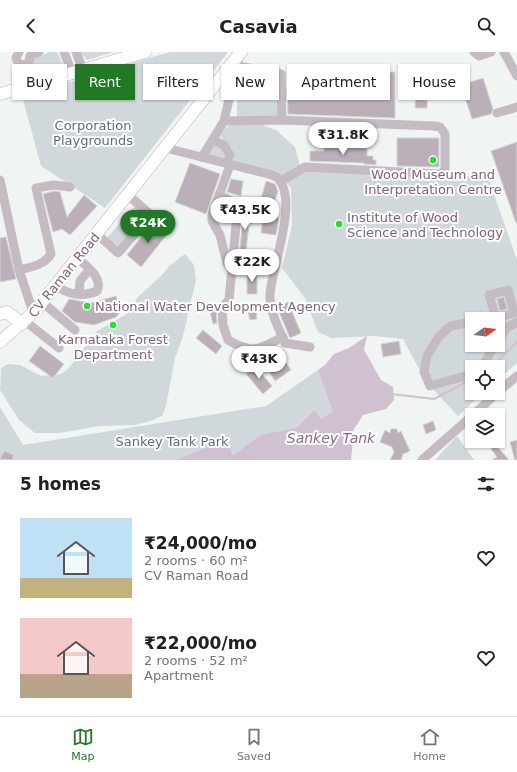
<!DOCTYPE html>
<meta charset="utf-8">
<style>
body{margin:0;font-family:"DejaVu Sans",sans-serif;background:#f6f6f6;color:#202124;height:100vh;display:flex;flex-direction:column;font-size:15px;white-space:nowrap}
*{box-sizing:border-box;margin:0}
p{font-size:13px;color:#757577}
.icon{flex:none;width:22px;height:22px;fill:none;stroke:currentColor;stroke-width:2;stroke-linecap:round;stroke-linejoin:round}
.map{position:relative;height:408px;overflow:hidden}
.side{display:flex;flex-direction:column;background:#fff;flex:1}
.side>*{flex:none}
.guide{position:absolute;left:12px;top:12px;width:493px;height:36px;display:flex;gap:8px}
.needle{width:26px;rotate:75deg}
.controls{position:absolute;left:465px;top:260px;display:grid;gap:8px}
.controls a{display:grid;place-items:center;width:40px;height:40px;border-radius:0px;background:#fff;box-shadow:0 1px 3px #0004;font-size:20px}
.price{position:absolute;translate:-50% -34px;padding:0 9px;border-radius:14px;background:#fff;color:#222;font-size:13px;line-height:26px;filter:drop-shadow(0 1px 2px #0008)}
.price::after{content:'';position:absolute;left:50%;top:24px;width:12px;height:9px;margin-left:-6px;background:inherit;clip-path:polygon(0 0,100% 0,50% 100%)}
.price.current{background:#1f7a23;color:#fff}
ul{padding:0;list-style:none}
li{display:flex;align-items:center;gap:12px;height:100px;padding:0 20px}
li span{display:grid;place-items:center;flex:none;width:112px;height:80px;border-radius:0px;color:#555}
li>.icon{margin-inline-start:auto}
span .icon{width:48px;height:48px;fill:#fffc;stroke-width:1}
li b{font-size:17px}
h2{display:flex;justify-content:space-between;align-items:center;height:48px;padding:0 20px;font-size:17px}
.pill{padding:0 14px;border-radius:0px;background:#fff;box-shadow:0 1px 3px #0004;font-size:14px;line-height:36px}
.pill.current{background:#1f7a23;color:#fff}
header{display:flex;justify-content:space-between;align-items:center;height:52px;padding:0 20px;background:#fff;font-size:18px;font-weight:700}
.tabs{display:flex;justify-content:space-around;align-items:center;height:56px;border-top:1px solid #e0e0e0;background:#fff;font-size:11px;color:#757577}
.tabs a{display:grid;justify-items:center;gap:2px}
.tabs .current{color:#1f7a23}
.map>svg:first-child{display:block}
</style>
<header><svg class="icon" aria-label="back" viewBox="0 0 24 24"><path d="M15 5l-7 7 7 7"/></svg>Casavia<svg class="icon" aria-label="search" viewBox="0 0 24 24"><circle cx="10" cy="10" r="6"/><path d="M15 15l6 6"/></svg></header>
<div class="map">
<svg width="517" height="408" viewBox="0 0 517 408">
<rect width="100%" height="100%" fill="#f0f4f3"/>
<g fill="#d1d8db" fill-rule="evenodd">
<polygon points="50,0 57,0 64,15 21,27 18,16 21,17 33,7"/>
<polygon points="80,0 114,0 87,8"/>
<polygon points="170,0 228,0 105,156 41,114 22,44"/>
<polygon points="237,29 279,29 278,66 237,65"/>
<path d="M 254,70 L 276,78 L 295,95 L 300,114 L 282,126 L 234,109 L 232,97 L 220,84 C 230,68 236,71 254,70 Z"/>
<polygon points="213,92 222,96 226,104 225,109 206,104"/>
<path d="M 301,118 L 488,125 L 517,208 L 517,311 L 498,328 L 498,315 L 472,315 L 472,341 L 483,341 L 458,364 L 426,330 L 403,287 L 374,284 L 331,286 L 318,280 L 305,246 L 282,216 L 292,173 L 291,136 L 285,129 ZM 472,267 L 498,267 L 498,293 L 472,293 Z"/>
<polygon points="136,153 147,162 117,197 106,187"/>
<polygon points="185,202 194,213 196,228 183,284 175,306 166,354 162,364 150,369 135,373 100,374 59,381 35,381 19,368 0,338 1,316 8,312 20,313 41,324 61,322 68,317 97,279 127,262 138,245 162,223 169,214"/>
<polygon points="318,318 334,359 321,367 314,358 296,376 261,384 233,403 228,390 207,395 176,408 0,408 0,355 23,393 266,354"/>
<polygon points="457,384 474,408 435,408"/>
</g>
<polygon fill="#cfc1cf" points="367,284 364,298 381,328 393,335 394,348 386,357 363,363 354,377 351,408 176,408 207,395 228,390 233,403 261,383 296,376 314,358 321,367 333,359 318,318 325,313 334,302 349,296"/>
<g fill="none" stroke-linecap="round" stroke-linejoin="round">
<g stroke="#cfc1cf" stroke-width="2">
<polyline points="492,315 517,290"/>
<polyline points="392,342 434,347 472,327"/>
</g>
</g>
<g fill="#bbafb9" stroke="#d3d5d5">
<polygon points="314,14 350,15 350,36 385,37 385,20 395,20 395,66 288,62 287,38 314,38"/>
<polygon points="416,19 428,19 427,56 415,56"/>
<polygon points="483,26 493,57 491,62 472,67 461,33"/>
<polygon points="438,29 454,30 454,46 438,46"/>
<polygon points="397,86 439,86 439,115 397,114"/>
<polygon points="517,90 517,171 516,171 491,99"/>
<polygon points="324,95 367,96 367,104 373,104 373,108 376,108 376,113 364,112 364,111 310,109 310,99 324,99"/>
<polygon points="190,111 220,122 206,162 175,150"/>
<polygon points="231,127 243,129 241,144 227,140"/>
<polygon points="266,129 275,132 278,139 275,149 261,147"/>
<polygon points="54,139 60,140 67,165 84,143 97,154 70,183 62,177 53,180 43,142"/>
<polygon points="244,154 253,155 252,172 249,171 245,208 239,207"/>
<polygon points="263,164 279,166 276,183 261,181"/>
<polygon points="154,169 168,181 141,215 127,203"/>
<polygon points="6,185 16,227 0,230 0,186"/>
<rect x="247" y="220" width="10" height="22"/>
<polygon points="116,244 120,260 116,265 94,273 75,270 62,259 69,247 91,251"/>
<polygon points="504,245 507,257 500,259 497,247"/>
<polygon points="288,250 301,281 290,286 277,255"/>
<polygon points="216,254 217,271 213,272 209,256"/>
<polygon points="256,259 257,267 250,268 248,260"/>
<polygon points="203,278 222,294 216,302 196,286"/>
<polygon points="399,289 401,302 383,305 381,292"/>
<polygon points="40,294 64,312 53,326 29,309"/>
<polygon points="276,295 291,318 275,329 258,302"/>
<polygon points="255,314 272,334 263,342 246,322"/>
<polygon points="433,369 436,378 426,382 423,373"/>
<polygon points="391,377 397,377 398,381 401,379 410,399 403,402 401,408 390,408 394,400 392,395 380,390 385,378 390,381"/>
<polygon points="517,388 517,408 515,408 510,390"/>
<polygon points="496,393 509,408 492,408 497,405 491,397"/>
<polygon points="4,399 14,403 12,408 0,407"/>
</g>
<g fill="none" stroke-linecap="round" stroke-linejoin="round">
<g stroke="#b9b0b6" stroke-width="13">
<g id="major">
<polyline points="0,42 145,0"/>
<polyline points="0,262 7,260 22,272"/>
<polyline points="0,290 35,259 241,0"/>
</g>
</g>
<g stroke="#c5bcc3" stroke-width="9">
<polyline points="19,0 16,6 18,11 22,13 29,11 30,4 39,0"/>
<polyline points="64,0 72,21"/>
<polyline points="76,0 83,18"/>
<polyline points="474,0 479,4 491,0"/>
<polyline points="504,0 517,24"/>
<polyline points="238,14 281,22 282,68"/>
<polyline points="497,61 517,55"/>
<polyline points="224,69 238,9"/>
<polyline points="213,88 224,93 230,103 227,112"/>
<path d="M 166,96 L 264,121 C 270,123 277,123 280,129 C 297,152 272,215 270,242 C 269,260 279,276 285,291 L 310,295"/>
<polyline points="202,105 224,69 282,68 434,74 440,75 445,82 445,118 440,122 305,115 281,129"/>
<polyline points="0,128 19,218 32,257"/>
<path d="M 219,143 L 238,152 L 229,248 L 222,255 L 223,273 L 228,288 C 254,303 258,297 283,285"/>
<polyline points="97,182 118,201 151,163 128,143"/>
<polyline points="227,211 220,183 212,169 212,163 230,113"/>
<path d="M 19,218 C 32,215 44,213 51,202 L 36,136 L 54,133 L 70,135"/>
<path d="M 56,233 C 67,243 83,245 97,239 C 103,226 87,214 77,206"/>
<polyline points="79,242 80,229 89,218"/>
<polyline points="42,250 75,278"/>
<polyline points="492,267 514,261 508,238 489,243 496,266"/>
<polyline points="25,269 59,296"/>
<polyline points="472,270 451,274 439,284 427,304 424,320 430,334 472,322"/>
<polyline points="498,288 508,275 517,270"/>
<polyline points="482,315 495,293"/>
<polyline points="498,340 517,324"/>
<polyline points="473,363 497,341"/>
<polyline points="422,408 472,364"/>
</g>
<use href="#major" stroke="#fff" stroke-width="12"/>
</g>
<g fill="#1de722" stroke="#fff" stroke-width="1.5">
<circle cx="433" cy="108" r="4"/>
<circle cx="339" cy="172" r="4"/>
<circle cx="87" cy="254" r="4"/>
<circle cx="113" cy="273" r="4"/>
</g>
<g text-anchor="middle" dominant-baseline="central" stroke-width="4" stroke-linejoin="round" paint-order="stroke">
<g font-size="13" fill="#616b79" stroke="#fff">
<text x="93" y="73">Corporation<tspan x="93" dy="15">Playgrounds</tspan></text>
<text x="172" y="389">Sankey Tank Park</text>
</g>
<g font-size="13" fill="#82627a" stroke="#fff">
<text x="433" y="122">Wood Museum and<tspan x="433" dy="15">Interpretation Centre</tspan></text>
<text x="347" y="165" text-anchor="start">Institute of Wood<tspan x="347" dy="15">Science and Technology</tspan></text>
<text x="95" y="254" text-anchor="start">National Water Development Agency</text>
<text x="113" y="287">Karnataka Forest<tspan x="113" dy="15">Department</tspan></text>
</g>
<g font-size="13" fill="#82627a" stroke="#fff">
<text transform="translate(64 223) rotate(-51)">CV Raman Road</text>
</g>
<g font-size="14" font-style="italic" fill="#8d678b" stroke="#fff">
<text x="331" y="386">Sankey Tank</text>
</g>
</g>
</svg>
<div class="controls">
<a><svg class="needle" viewBox="-14 -14 28 28"><path d="M0-13l5 13h-10z" fill="#e53935"/><path d="M0 13l5-13h-10z" fill="#757577"/></svg></a>
<a><svg class="icon" aria-label="locate" viewBox="0 0 24 24"><circle cx="12" cy="12" r="6"/><path d="M12 2v4M12 18v4M2 12h4M18 12h4"/></svg></a>
<a><svg class="icon" aria-label="layers" viewBox="0 0 24 24"><path d="M12 4l9 5-9 5-9-5zM3 14l9 5 9-5"/></svg></a>
</div>
<b class="price" style="left:343px;top:104px">₹31.8K</b>
<b class="price" style="left:245px;top:179px">₹43.5K</b>
<b class="price current" style="left:148px;top:192px">₹24K</b>
<b class="price" style="left:252px;top:231px">₹22K</b>
<b class="price" style="left:259px;top:328px">₹43K</b>
<div class="guide">
<a class="pill">Buy</a>
<a class="pill current">Rent</a>
<a class="pill">Filters</a>
<a class="pill">New</a>
<a class="pill">Apartment</a>
<a class="pill">House</a>
</div>
</div>
<section class="side">
<h2>5 homes<svg class="icon" aria-label="filters" viewBox="0 0 24 24"><path d="M4 7h16M4 17h16"/><circle cx="9" cy="7" r="2"/><circle cx="15" cy="17" r="2"/></svg></h2>
<ul>
<li><span style="background:linear-gradient(#bfe0f5 75%,#c2b280 0)"><svg class="icon" aria-label="home" viewBox="0 0 24 24"><path d="M3 11l9-7 9 7M6 9v11h12V9"/></svg></span><div><b>₹24,000/mo</b><p>2 rooms · 60 m²</p><p>CV Raman Road</p></div><svg class="icon" aria-label="heart" viewBox="0 0 24 24"><path d="M12 20l-8-8c-3-5 5-10 8-4 3-6 11-1 8 4z"/></svg></li>
<li><span style="background:linear-gradient(#f6c9c9 70%,#b9a48a 0)"><svg class="icon" aria-label="home" viewBox="0 0 24 24"><path d="M3 11l9-7 9 7M6 9v11h12V9"/></svg></span><div><b>₹22,000/mo</b><p>2 rooms · 52 m²</p><p>Apartment</p></div><svg class="icon" aria-label="heart" viewBox="0 0 24 24"><path d="M12 20l-8-8c-3-5 5-10 8-4 3-6 11-1 8 4z"/></svg></li>
</ul>
</section>
<nav class="tabs">
<a class="current"><svg class="icon" aria-label="map" viewBox="0 0 24 24"><path d="M3 6l6-2 6 2 6-2v14l-6 2-6-2-6 2zM9 4v14M15 6v14"/></svg>Map</a>
<a><svg class="icon" aria-label="saved" viewBox="0 0 24 24"><path d="M7 4h10v16l-5-4-5 4z"/></svg>Saved</a>
<a><svg class="icon" aria-label="home" viewBox="0 0 24 24"><path d="M3 11l9-7 9 7M6 9v11h12V9"/></svg>Home</a>
</nav>
